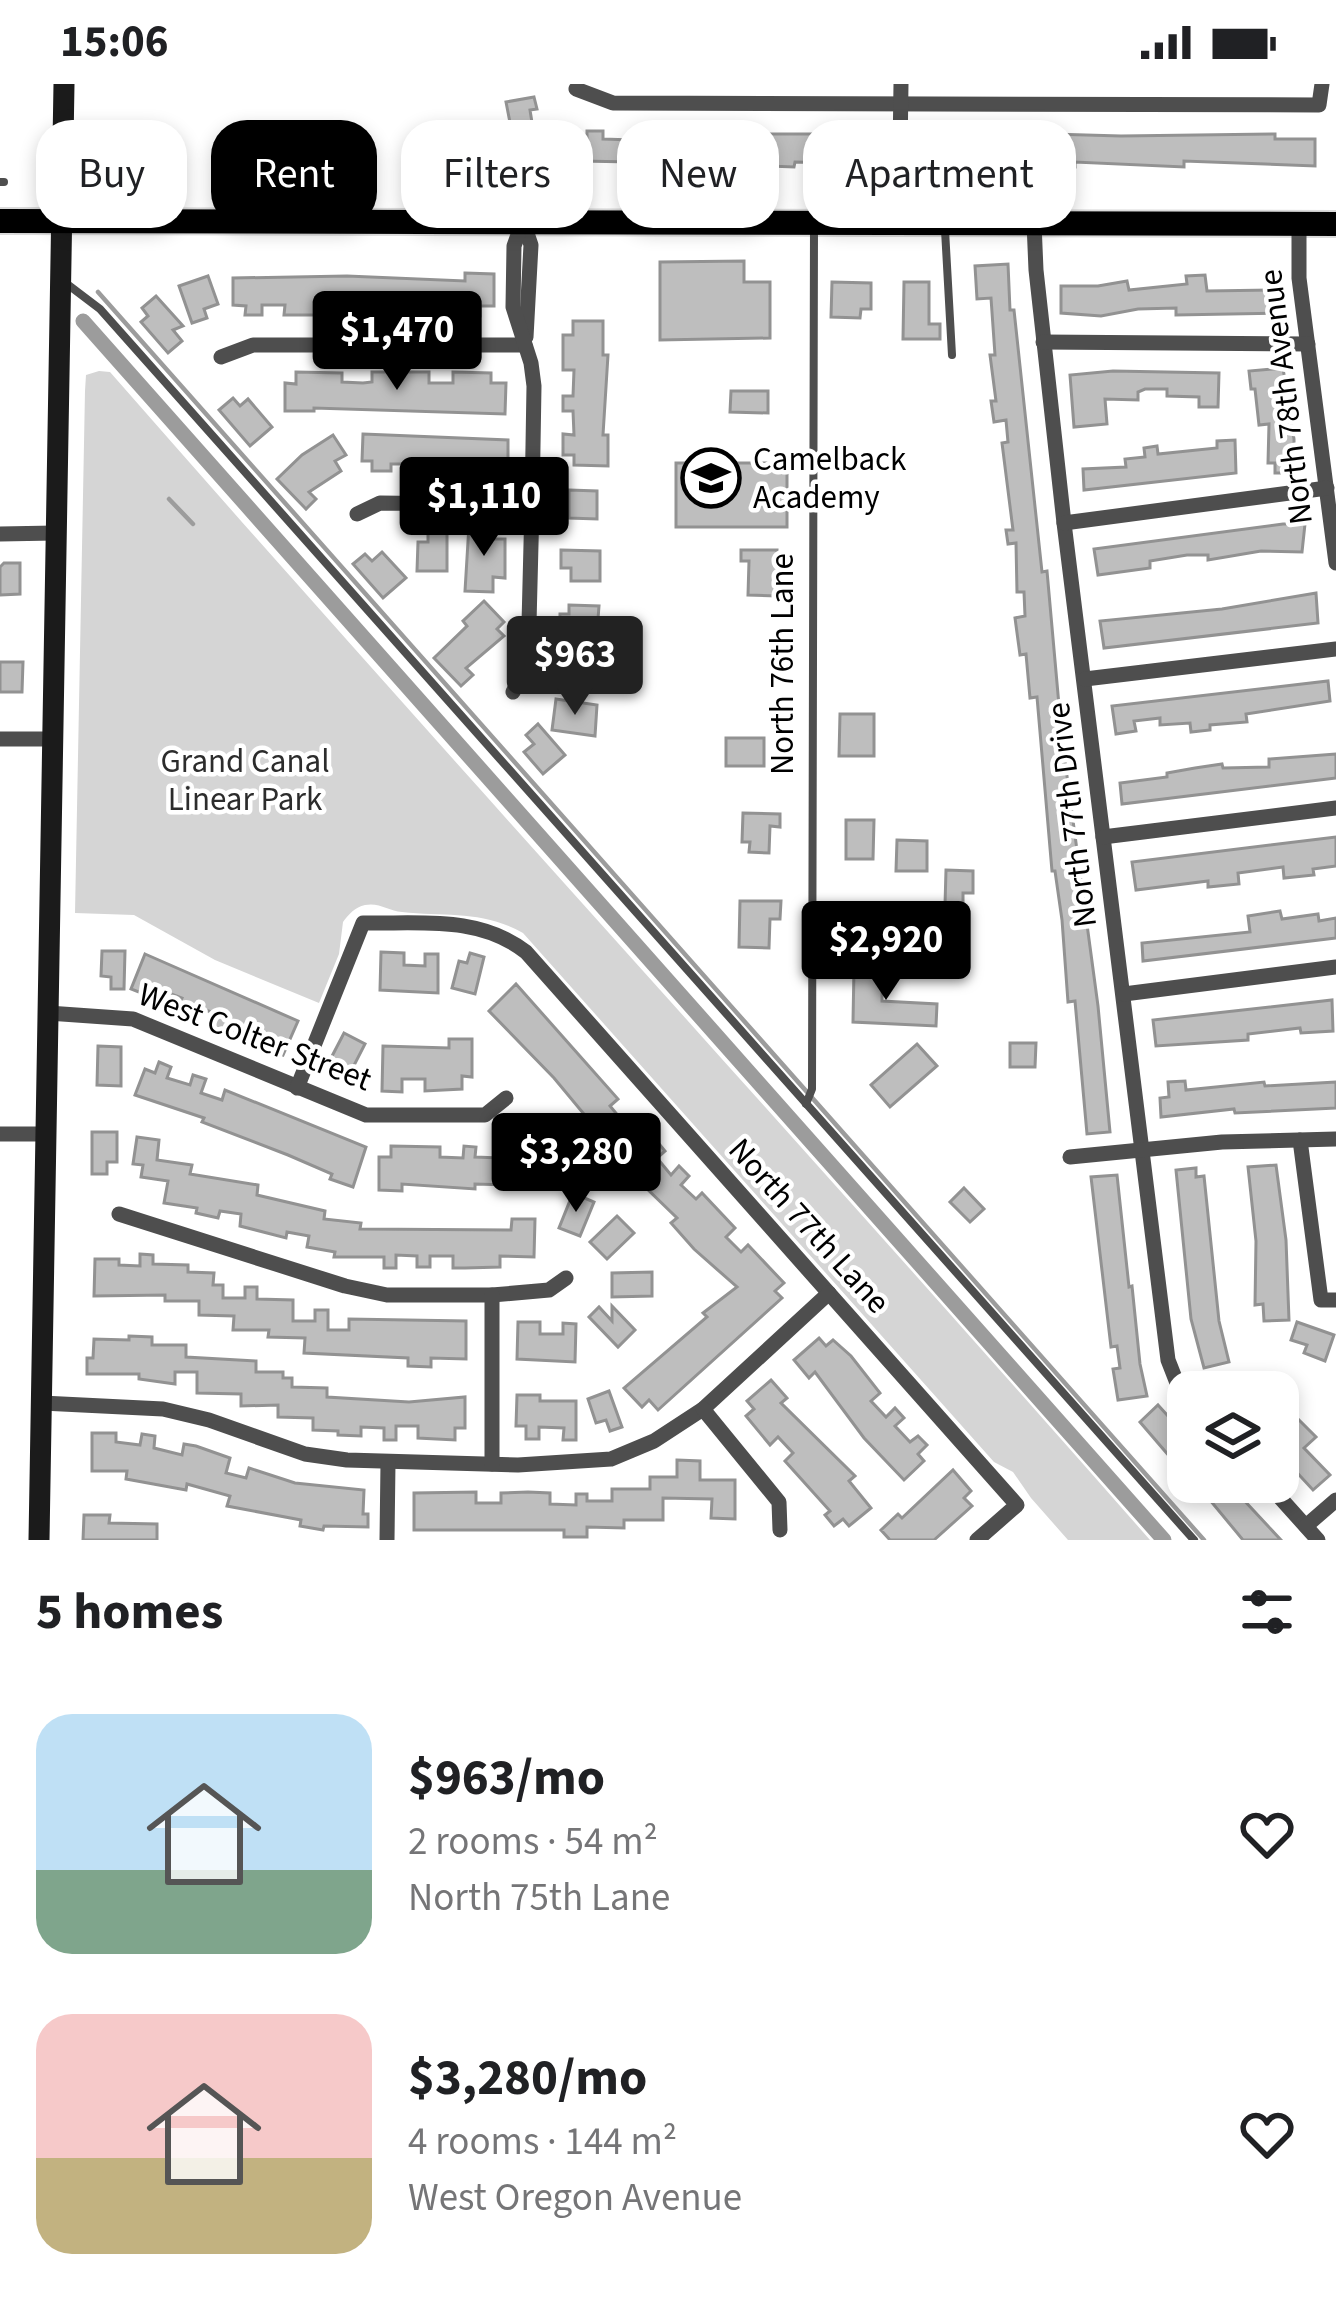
<!DOCTYPE html>
<meta charset="utf-8">
<style>
body{margin:0;font-family:"Source Sans 3",sans-serif;background:#f2f2f2;color:#202124;height:100vh;display:flex;flex-direction:column;font-size:45px;white-space:nowrap}
*{box-sizing:border-box;margin:0}
p{font-size:39px;color:#757577}
.icon{flex:none;width:66px;height:66px;fill:none;stroke:currentColor;stroke-width:2;stroke-linecap:round;stroke-linejoin:round}
.map{position:relative;height:1456px;overflow:hidden}
.panel{display:flex;flex-direction:column;background:#fff;flex:1}
.panel>*{flex:none}
.banner{position:absolute;left:36px;top:36px;width:1266px;height:108px;display:flex;gap:24px}
.tools{position:absolute;left:1167px;top:1287px;display:grid;gap:24px}
.tools a{display:grid;place-items:center;width:132px;height:132px;border-radius:24px;background:#fff;box-shadow:0 6px 18px #0003;font-size:60px}
.price{position:absolute;translate:-50% -102px;padding:0 27px;border-radius:12px;background:#000;color:#fff;font-size:39px;line-height:78px;filter:drop-shadow(0 3px 6px #0008)}
.price::after{content:'';position:absolute;left:50%;top:72px;width:36px;height:27px;margin-left:-18px;background:inherit;clip-path:polygon(0 0,100% 0,50% 100%)}
.price.active{background:#222;color:#fff}
ul{padding:0;list-style:none}
li{display:flex;align-items:center;gap:36px;height:300px;padding:0 36px}
li span{display:grid;place-items:center;flex:none;width:336px;height:240px;border-radius:36px;color:#555}
li>.icon{margin-inline-start:auto}
span .icon{width:144px;height:144px;fill:#fffc;stroke-width:1}
li b{font-size:51px}
h2{display:flex;justify-content:space-between;align-items:center;height:144px;padding:0 36px;font-size:51px}
.tag{padding:0 42px;border-radius:36px;background:#fff;box-shadow:0 6px 18px #0003;font-size:42px;line-height:108px}
.tag.active{background:#000;color:#fff}
.status{display:flex;justify-content:space-between;align-items:center;height:84px;padding:0 60px;background:#fff;direction:ltr}
.status svg{height:33px;fill:currentColor}
.map>svg:first-child{display:block}
</style>
<div class="status"><b>15:06</b><svg viewBox="0 0 49 12"><path d="M0 12V9h3v3zM5 12V6h3v6zM10 12V3h3v9zM15 12V0h3v12zM26 1h20v11H26zM47 4h2v5h-2z"/></svg></div>
<div class="map">
<svg width="1336" height="1456" viewBox="0 0 1336 1456">
<rect width="100%" height="100%" fill="#fff"/>
<path fill="#d5d5d5" d="M 99,287 L 110,288 C 453,680 806,1064 1150,1456 L 1068,1456 L 1031,1414 L 1013,1388 L 994,1378 L 523,849 C 482,826 447,833 402,828 C 389,827 379,818 365,821 C 355,823 349,830 343,838 L 339,870 L 319,919 L 215,876 L 134,831 L 75,829 L 85,307 L 86,291 Z"/>
<g fill="none" stroke-linecap="round" stroke-linejoin="round">
<g stroke="#9c9c9c" stroke-width="4.5">
<polyline points="98,208 1204,1456"/>
<polyline points="169,415 193,440"/>
</g>
<polyline stroke="#9c9c9c" stroke-width="15" points="83,237 1164,1456"/>
</g>
<g fill="#bebebe" stroke="#929292" stroke-width="3">
<polygon points="534,13 537,25 530,26 534,51 513,54 506,18"/>
<polygon points="674,46 688,46 687,54 711,56 741,57 742,50 880,50 879,79 867,79 867,86 842,86 842,79 795,78 794,83 667,78 667,86 632,85 632,78 580,77 579,82 541,80 542,53 587,55 587,47 603,47 603,55 633,56 634,47"/>
<polygon points="945,47 1121,52 1275,50 1275,55 1315,55 1315,82 1184,77 1184,83 1075,78 1075,83 1052,82 1052,78 996,77 996,81 921,77 922,55 945,56"/>
<polygon points="744,177 744,198 770,198 770,254 660,256 660,178"/>
<polygon points="1008,180 1010,226 1014,226 1042,488 1047,487 1062,655 1098,922 1110,1048 1087,1050 1075,917 1068,918 1062,836 1055,787 1052,787 1037,613 1030,614 1026,570 1020,571 1015,534 1025,532 1024,508 1017,508 1016,459 1008,460 1006,446 1013,446 1002,359 1008,358 1006,336 994,338 991,317 996,317 990,271 995,271 991,214 977,215 975,182"/>
<polygon points="465,189 494,190 494,222 480,222 480,232 439,231 439,220 406,221 405,232 347,231 347,221 325,221 325,231 284,231 285,221 262,221 262,231 245,231 246,222 233,221 233,194 347,192 465,197"/>
<polygon points="1205,191 1207,207 1281,206 1281,229 1176,231 1176,224 1138,225 1101,232 1061,229 1061,202 1098,202 1127,197 1129,206 1187,200 1186,192"/>
<polygon points="208,192 218,220 204,225 207,234 192,239 179,202"/>
<polygon points="832,198 871,199 871,225 861,225 860,234 831,233"/>
<polygon points="904,198 929,198 929,240 940,240 940,255 903,255"/>
<polygon points="156,212 183,242 173,246 182,257 168,269 141,238 148,232 142,224"/>
<polygon points="573,237 603,237 603,271 608,271 603,351 608,351 608,382 574,381 574,371 563,371 563,350 574,351 573,327 563,327 563,312 573,312 574,286 563,286 563,251 573,251"/>
<polygon points="1283,284 1294,355 1294,389 1275,389 1275,379 1268,379 1269,340 1259,341 1255,305 1251,305 1249,287"/>
<polygon points="1113,287 1219,289 1218,323 1199,323 1199,313 1167,312 1167,305 1145,305 1138,308 1138,316 1105,315 1107,340 1074,343 1070,291"/>
<polygon points="296,288 342,289 342,298 363,299 372,298 372,288 429,288 429,299 453,299 453,288 491,289 491,299 506,299 505,330 314,324 314,327 285,327 285,299 296,300"/>
<polygon points="731,307 768,307 768,329 730,328"/>
<polygon points="233,314 240,322 248,315 272,343 250,362 219,326"/>
<polygon points="363,350 508,356 508,391 492,391 492,380 454,380 454,390 416,390 416,380 391,380 391,387 372,387 372,377 362,377"/>
<polygon points="333,351 346,371 335,377 341,387 309,408 316,415 306,425 277,395 302,371"/>
<polygon points="1235,356 1236,389 1084,406 1083,385 1126,383 1125,375 1145,373 1144,364 1157,362 1158,370 1217,364 1217,357"/>
<rect x="676" y="379" width="111" height="64"/>
<polygon points="569,406 597,407 597,435 569,434"/>
<polygon points="1283,440 1305,440 1302,468 1261,467 1208,476 1208,471 1187,471 1150,477 1150,484 1098,491 1094,465"/>
<polygon points="469,441 494,442 494,455 505,455 505,494 493,493 493,508 465,507"/>
<polygon points="428,447 447,448 447,487 417,487 418,458 428,458"/>
<polygon points="561,466 600,467 600,497 571,497 571,484 561,484"/>
<polygon points="741,466 777,466 776,512 748,511 749,477 741,477"/>
<polygon points="382,468 406,494 383,514 353,480 365,470 372,477"/>
<polygon points="4,479 20,479 20,510 0,511 0,483"/>
<polygon points="1316,509 1318,539 1104,564 1100,537 1222,525"/>
<polygon points="484,517 504,538 497,545 504,552 466,584 473,591 461,602 434,574 467,542 463,537"/>
<polygon points="569,521 599,522 593,598 569,598 569,585 559,585 560,530 569,530"/>
<polygon points="0,578 23,578 22,608 0,608"/>
<polygon points="1328,597 1330,617 1246,630 1247,638 1210,641 1210,646 1191,648 1190,639 1160,641 1160,634 1134,637 1136,647 1116,650 1112,622"/>
<polygon points="556,615 597,621 595,652 552,646"/>
<polygon points="840,630 874,630 874,672 839,672"/>
<polygon points="538,640 565,671 543,690 524,668 534,660 526,651"/>
<rect x="726" y="654" width="38" height="28"/>
<polygon points="1336,670 1336,694 1122,720 1120,699 1167,693 1167,689 1195,684 1222,680 1223,684 1269,683 1269,675"/>
<polygon points="743,729 780,730 780,743 770,742 769,769 749,768 750,758 742,758"/>
<polygon points="846,736 874,736 873,775 846,775"/>
<polygon points="1336,753 1336,782 1313,785 1314,791 1284,794 1283,783 1238,789 1239,800 1208,803 1208,797 1136,806 1132,778"/>
<polygon points="897,756 927,757 927,787 896,787"/>
<polygon points="946,786 973,787 973,809 963,809 963,822 945,821"/>
<polygon points="740,817 781,817 780,835 770,835 769,864 739,863"/>
<polygon points="854,821 909,822 908,841 892,841 892,855 853,855"/>
<polygon points="1280,827 1282,835 1318,830 1319,837 1336,834 1336,854 1143,877 1142,859 1250,848 1248,832"/>
<polygon points="102,867 125,867 124,905 111,905 111,893 101,892"/>
<polygon points="381,868 404,869 404,881 425,882 425,870 438,870 438,909 380,906"/>
<polygon points="470,869 484,873 475,910 452,904 459,877 467,879"/>
<polygon points="145,870 298,937 283,971 207,940 211,928 192,921 188,930 177,925 182,914 158,905 154,914 131,905"/>
<polygon points="854,884 882,884 882,917 937,920 936,942 853,938"/>
<polygon points="516,900 618,1015 610,1022 625,1040 636,1032 665,1067 657,1074 671,1091 679,1082 689,1092 681,1101 696,1115 702,1109 735,1144 726,1153 741,1168 748,1161 784,1199 775,1207 782,1214 658,1326 649,1316 642,1323 624,1304 707,1233 703,1229 737,1203 694,1165 671,1139 677,1134 642,1100 554,994 489,927"/>
<polygon points="1332,916 1333,947 1301,949 1300,944 1248,950 1248,956 1156,962 1153,936"/>
<polygon points="344,949 365,960 346,997 335,992 340,982 330,976"/>
<polygon points="449,955 472,955 472,993 462,992 462,1005 425,1007 425,995 402,995 402,1008 382,1007 383,962 449,964"/>
<polygon points="1010,959 1036,959 1035,983 1010,983"/>
<polygon points="917,960 937,982 890,1023 871,1001"/>
<polygon points="98,962 121,963 121,1002 97,1001"/>
<polygon points="159,978 171,983 167,994 190,1001 193,991 206,995 201,1009 222,1016 225,1006 366,1063 353,1103 330,1095 332,1090 288,1071 202,1038 204,1034 135,1011 145,985 155,989"/>
<polygon points="1185,997 1186,1006 1264,998 1265,1002 1336,998 1336,1024 1235,1029 1234,1025 1161,1033 1160,1014 1169,1013 1168,998"/>
<polygon points="549,1035 580,1064 564,1081 540,1059 548,1051 540,1044"/>
<polygon points="92,1048 117,1048 117,1078 107,1078 107,1090 92,1090"/>
<polygon points="137,1053 159,1056 157,1076 192,1081 190,1090 258,1101 257,1111 325,1127 324,1135 361,1139 360,1145 511,1146 512,1135 535,1135 534,1173 500,1172 500,1183 465,1184 453,1184 453,1172 430,1172 430,1183 417,1183 417,1172 396,1171 396,1184 384,1184 384,1173 334,1173 335,1168 307,1163 309,1152 287,1148 286,1154 240,1142 241,1130 220,1127 218,1134 196,1129 197,1124 164,1119 168,1097 141,1093 143,1081 133,1080"/>
<polygon points="391,1062 440,1063 440,1073 463,1074 464,1062 476,1063 475,1073 500,1074 501,1062 514,1063 513,1101 475,1100 475,1105 402,1100 402,1107 379,1106 379,1073 391,1073"/>
<polygon points="1276,1081 1286,1156 1289,1236 1264,1237 1263,1220 1255,1221 1256,1157 1248,1083"/>
<polygon points="1196,1084 1196,1093 1204,1092 1219,1237 1229,1278 1204,1284 1191,1235 1176,1086"/>
<polygon points="1117,1091 1129,1203 1132,1202 1140,1280 1147,1312 1118,1316 1113,1285 1120,1284 1117,1262 1111,1263 1091,1093"/>
<polygon points="964,1104 984,1125 970,1138 950,1118"/>
<polygon points="573,1109 594,1118 580,1152 559,1144"/>
<polygon points="617,1132 634,1149 607,1175 590,1158"/>
<polygon points="140,1170 153,1171 153,1180 188,1181 188,1188 214,1189 213,1201 223,1201 223,1214 245,1214 245,1203 257,1203 257,1215 293,1216 293,1237 315,1237 315,1226 328,1226 328,1246 349,1246 349,1235 466,1237 466,1275 431,1274 431,1283 408,1282 408,1274 304,1269 305,1254 268,1253 269,1246 233,1246 234,1232 199,1231 199,1217 165,1217 165,1211 94,1212 95,1175 119,1175 119,1181 140,1182"/>
<polygon points="652,1188 652,1212 612,1213 612,1189"/>
<polygon points="612,1222 635,1246 618,1263 589,1233 599,1223 612,1237"/>
<polygon points="518,1238 540,1238 540,1250 563,1250 563,1239 576,1240 575,1278 517,1275"/>
<polygon points="1297,1238 1334,1251 1325,1277 1304,1269 1307,1261 1291,1256"/>
<polygon points="129,1252 152,1253 152,1261 186,1261 186,1273 256,1277 256,1288 283,1288 283,1294 292,1294 292,1303 327,1304 327,1313 409,1318 465,1313 465,1344 455,1344 455,1356 418,1354 418,1342 396,1342 396,1356 384,1356 384,1344 361,1343 361,1352 338,1351 338,1347 313,1346 313,1334 278,1333 278,1321 241,1322 241,1310 197,1309 197,1288 175,1288 175,1300 139,1295 139,1290 87,1290 87,1274 93,1274 94,1255 129,1256"/>
<polygon points="819,1254 826,1262 833,1256 851,1272 880,1309 871,1317 886,1333 895,1324 904,1334 895,1342 910,1358 918,1352 927,1361 918,1370 924,1377 904,1396 864,1354 815,1288 809,1294 794,1276"/>
<polygon points="771,1296 787,1314 781,1319 855,1392 849,1397 871,1424 849,1442 843,1435 834,1442 825,1431 830,1427 785,1377 793,1369 778,1353 770,1361 746,1332 754,1325 747,1317"/>
<polygon points="609,1307 622,1343 610,1347 606,1336 596,1339 588,1315"/>
<polygon points="517,1311 540,1311 540,1317 576,1317 576,1356 563,1356 564,1344 539,1343 539,1355 526,1355 526,1342 516,1342"/>
<polygon points="1158,1321 1188,1354 1188,1394 1140,1338"/>
<polygon points="1293,1330 1316,1353 1304,1364 1330,1391 1313,1406 1278,1368 1278,1344"/>
<polygon points="92,1349 116,1349 116,1358 140,1361 142,1350 155,1352 154,1364 182,1371 184,1360 196,1362 230,1374 226,1389 246,1394 249,1384 295,1399 364,1406 363,1430 368,1430 368,1443 324,1442 323,1446 300,1442 301,1436 227,1422 230,1412 187,1400 186,1406 126,1395 127,1387 92,1387"/>
<polygon points="677,1376 700,1377 700,1396 735,1396 735,1435 711,1434 712,1415 663,1414 663,1436 624,1436 624,1444 587,1443 587,1453 564,1453 564,1446 414,1446 414,1409 476,1408 476,1419 501,1419 501,1409 528,1408 550,1409 550,1420 576,1421 576,1410 587,1410 587,1417 612,1417 612,1405 650,1405 650,1393 677,1393"/>
<polygon points="953,1386 971,1407 964,1414 972,1422 934,1456 890,1456 881,1446 898,1430 902,1434"/>
<polygon points="1195,1398 1227,1398 1281,1456 1243,1456"/>
<polygon points="84,1431 110,1431 109,1439 157,1440 157,1456 83,1456"/>
</g>
<g fill="none" stroke-linecap="round" stroke-linejoin="round">
<g stroke="#dbdbdb" stroke-width="28">
<polyline id="primary" points="0,137 1336,140"/>
</g>
<g stroke="#4e4e4e" stroke-width="8">
<polyline points="0,98 4,98"/>
<polyline points="945,146 952,271"/>
<polyline points="67,200 100,225 1194,1456"/>
<polyline points="806,1020 812,1005 814,141"/>
</g>
<g stroke="#4e4e4e" stroke-width="15">
<polyline points="576,5 613,19 1319,21 1322,0"/>
<polyline points="523,137 531,161 526,253"/>
<polyline points="899,139 901,0"/>
<polyline points="1034,139 1036,186 1064,439 1168,1276 1177,1299 1188,1310"/>
<polyline points="1299,140 1299,194 1336,479"/>
<polyline points="1043,258 1308,260"/>
<polyline points="221,273 253,261 525,261"/>
<polyline points="357,430 380,419 532,421"/>
<polyline points="1064,439 1327,404"/>
<polyline points="0,450 55,449"/>
<polyline points="1085,595 1336,565"/>
<polyline points="513,608 528,579 532,421 534,302 531,279 513,223 514,162 523,137"/>
<polyline points="0,655 51,655"/>
<polyline points="1103,753 1336,724"/>
<polyline points="1124,910 1336,883"/>
<polyline points="48,929 133,935 366,1031 485,1031 506,1014"/>
<path d="M 297,1004 L 363,839 C 420,840 479,831 526,868 L 1017,1421 L 977,1456"/>
<polyline points="0,1050 46,1050"/>
<polyline points="1300,1056 1321,1216 1336,1216"/>
<polyline points="1070,1073 1222,1058 1336,1055"/>
<polyline points="119,1130 345,1202 387,1211 492,1211 549,1206 566,1194"/>
<polyline points="42,1319 163,1325 209,1336 305,1370 347,1376 518,1381 611,1375 654,1357 703,1325 829,1209"/>
<polyline points="703,1325 779,1418 780,1446"/>
<polyline points="492,1380 492,1211"/>
<polyline points="1266,1398 1318,1456"/>
<polyline points="1306,1442 1336,1416"/>
<polyline points="387,1456 388,1379"/>
</g>
<polyline stroke="#1b1b1b" stroke-width="21" points="39,1456 64,0"/>
<use href="#primary" stroke="#000" stroke-width="24"/>
</g>
<defs>
<g id="school-ring" transform="scale(3)"><circle r="9.5" fill="#fff" stroke="#000" stroke-width="1.5"/><path d="M0-5L7-2L0 1L-7-2ZM-4 1L0 2.5L4 1V4Q0 6-4 4Z" fill="#000"/></g>
</defs>
<g fill-rule="evenodd">
<use href="#school-ring" x="711" y="394"/>
</g>
<g text-anchor="middle" dominant-baseline="central" stroke-width="9" stroke-linejoin="round" paint-order="stroke">
<g font-size="33" fill="#000" stroke="#fff">
<text transform="translate(1286 313) rotate(-97)">North 78th Avenue</text>
<text transform="translate(782 580) rotate(-90)">North 76th Lane</text>
<text transform="translate(1072 731) rotate(-97)">North 77th Drive</text>
<text transform="translate(255 953) rotate(21)">West Colter Street</text>
<text transform="translate(809 1142) rotate(48)">North 77th Lane</text>
</g>
<g font-size="33" fill="#000" stroke="#fff" text-anchor="start">
<text x="753" y="375">Camelback<tspan x="753" dy="38">Academy</tspan></text>
</g>
<g font-size="33" fill="#2c2c2c" stroke="#fff">
<text x="245" y="677">Grand Canal<tspan x="245" dy="38">Linear Park</tspan></text>
</g>
</g>
</svg>
<div class="tools">
<a><svg class="icon" aria-label="layers" viewBox="0 0 24 24"><path d="M12 4l9 5-9 5-9-5zM3 14l9 5 9-5"/></svg></a>
</div>
<b class="price" style="left:397px;top:309px">$1,470</b>
<b class="price" style="left:484px;top:475px">$1,110</b>
<b class="price active" style="left:575px;top:634px">$963</b>
<b class="price" style="left:886px;top:919px">$2,920</b>
<b class="price" style="left:576px;top:1131px">$3,280</b>
<div class="banner">
<a class="tag">Buy</a>
<a class="tag active">Rent</a>
<a class="tag">Filters</a>
<a class="tag">New</a>
<a class="tag">Apartment</a>
</div>
</div>
<section class="panel">
<h2>5 homes<svg class="icon" aria-label="filters" viewBox="0 0 24 24"><path d="M4 7h16M4 17h16"/><circle cx="9" cy="7" r="2"/><circle cx="15" cy="17" r="2"/></svg></h2>
<ul>
<li><span style="background:linear-gradient(#bfe0f5 65%,#7fa58c 0)"><svg class="icon" aria-label="home" viewBox="0 0 24 24"><path d="M3 11l9-7 9 7M6 9v11h12V9"/></svg></span><div><b>$963/mo</b><p>2 rooms · 54 m²</p><p>North 75th Lane</p></div><svg class="icon" aria-label="heart" viewBox="0 0 24 24"><path d="M12 20l-8-8c-3-5 5-10 8-4 3-6 11-1 8 4z"/></svg></li>
<li><span style="background:linear-gradient(#f6c9c9 60%,#c2b280 0)"><svg class="icon" aria-label="home" viewBox="0 0 24 24"><path d="M3 11l9-7 9 7M6 9v11h12V9"/></svg></span><div><b>$3,280/mo</b><p>4 rooms · 144 m²</p><p>West Oregon Avenue</p></div><svg class="icon" aria-label="heart" viewBox="0 0 24 24"><path d="M12 20l-8-8c-3-5 5-10 8-4 3-6 11-1 8 4z"/></svg></li>
</ul>
</section>
